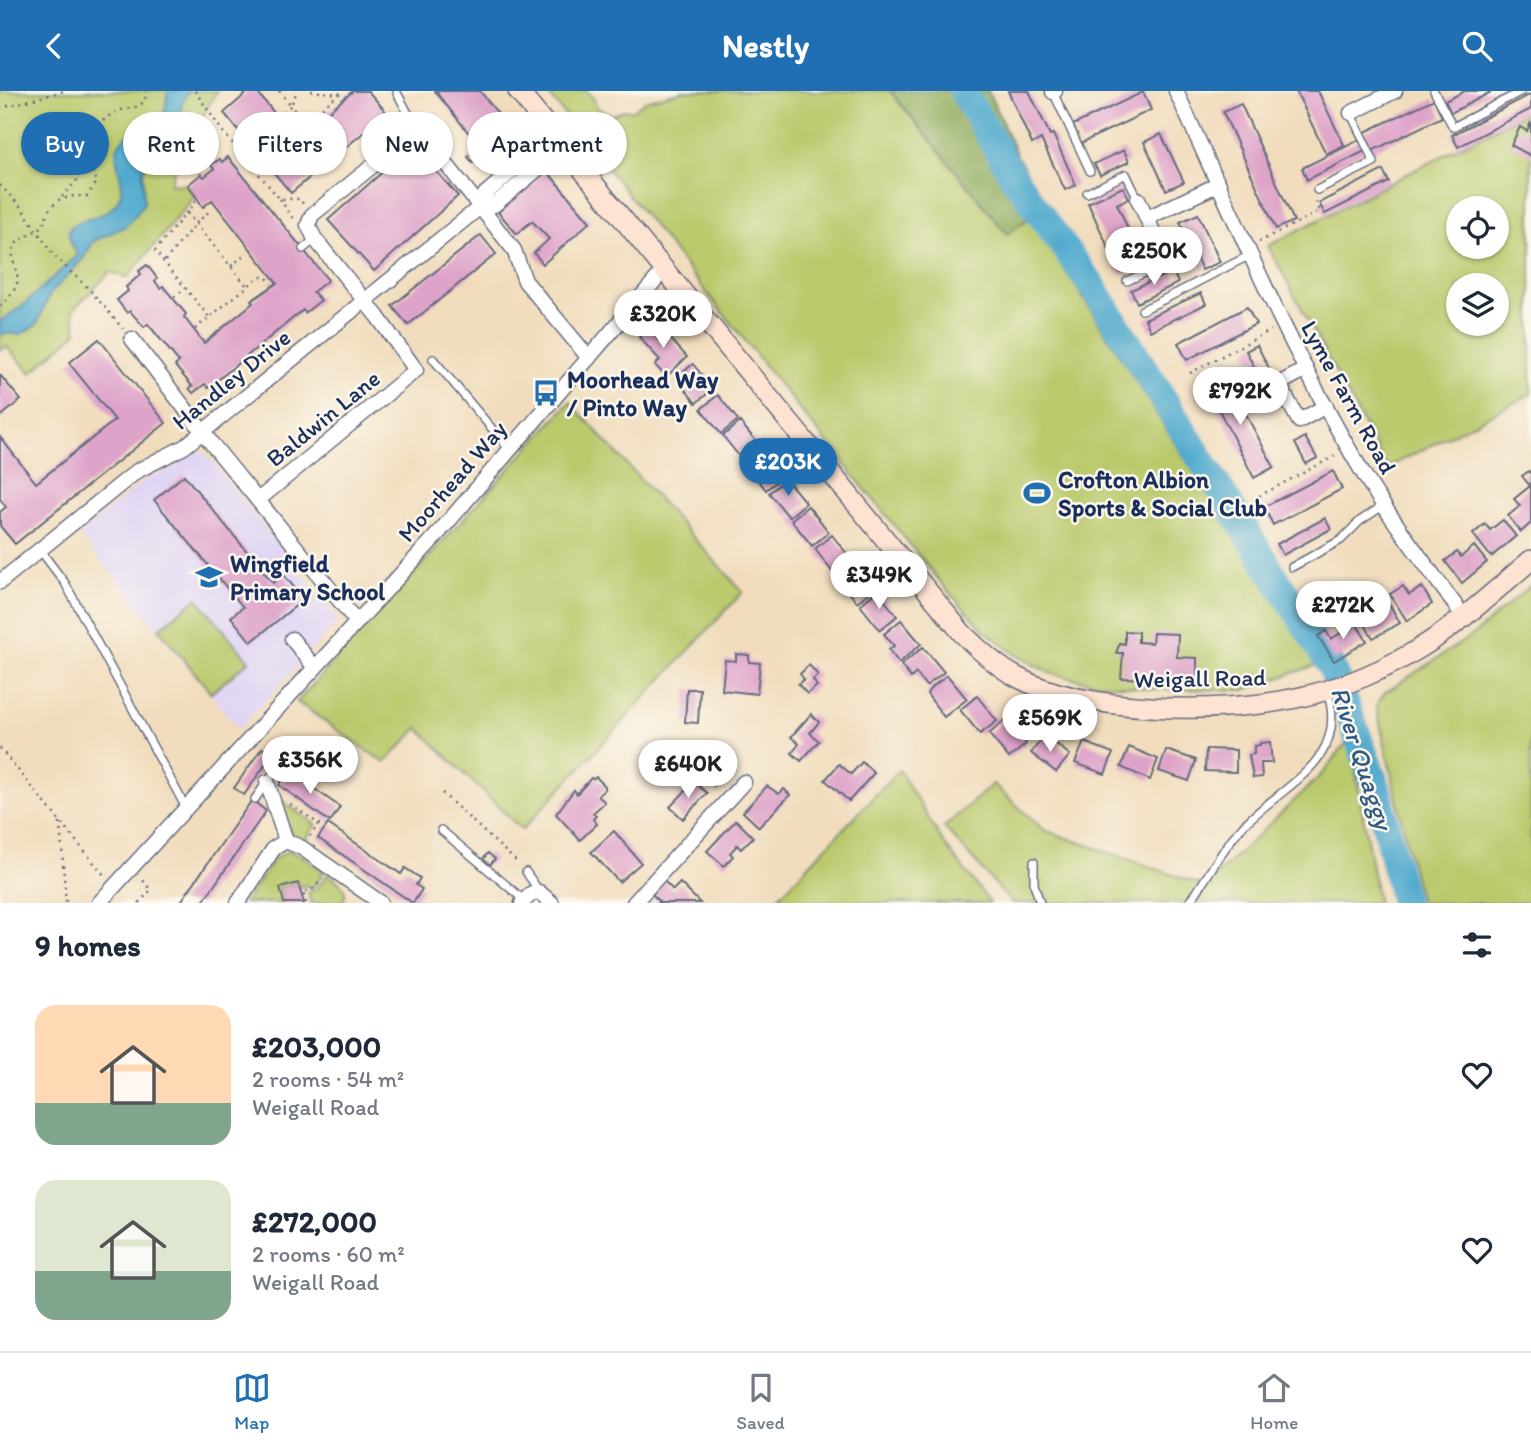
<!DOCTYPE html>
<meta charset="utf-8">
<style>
body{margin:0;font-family:Itim,sans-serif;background:#f2f2f3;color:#1f2937;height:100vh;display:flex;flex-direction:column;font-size:26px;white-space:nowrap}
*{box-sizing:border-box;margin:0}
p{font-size:23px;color:#747a83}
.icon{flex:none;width:38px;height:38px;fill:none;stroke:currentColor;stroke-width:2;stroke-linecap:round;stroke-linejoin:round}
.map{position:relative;height:812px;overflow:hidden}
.drawer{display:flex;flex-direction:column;background:#fff;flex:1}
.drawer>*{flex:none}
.top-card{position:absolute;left:21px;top:21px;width:700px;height:63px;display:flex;gap:14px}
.controls{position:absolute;left:1446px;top:105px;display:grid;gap:14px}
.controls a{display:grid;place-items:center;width:63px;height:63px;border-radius:50%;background:#fff;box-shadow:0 2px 5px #0004;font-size:35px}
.price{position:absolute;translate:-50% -60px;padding:0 16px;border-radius:24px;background:#fff;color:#222;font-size:23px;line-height:46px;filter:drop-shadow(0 2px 4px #0008)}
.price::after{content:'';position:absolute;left:50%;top:42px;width:21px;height:16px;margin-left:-10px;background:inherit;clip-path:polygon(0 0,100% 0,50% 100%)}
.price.current{background:#1f6fb2;color:#fff}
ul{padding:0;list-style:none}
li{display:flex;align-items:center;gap:21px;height:175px;padding:0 35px}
li span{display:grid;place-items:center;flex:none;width:196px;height:140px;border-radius:21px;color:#555}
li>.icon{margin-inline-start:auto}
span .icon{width:84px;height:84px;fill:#fffc;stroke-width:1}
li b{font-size:30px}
h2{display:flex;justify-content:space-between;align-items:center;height:84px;padding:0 35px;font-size:30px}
.tag{padding:0 24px;border-radius:32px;background:#fff;box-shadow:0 2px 5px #0004;font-size:24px;line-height:63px}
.tag.current{background:#1f6fb2;color:#fff}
header{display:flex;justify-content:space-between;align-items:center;height:91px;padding:0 35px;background:#1f6fb2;color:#fff;font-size:32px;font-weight:700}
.tab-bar{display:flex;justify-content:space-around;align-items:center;height:98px;border-top:2px solid #e0e1e3;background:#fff;font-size:19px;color:#747a83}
.tab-bar a{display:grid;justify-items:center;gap:4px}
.tab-bar .current{color:#1f6fb2}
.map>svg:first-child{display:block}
</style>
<header><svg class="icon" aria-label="back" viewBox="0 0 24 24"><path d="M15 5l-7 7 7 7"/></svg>Nestly<svg class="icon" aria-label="search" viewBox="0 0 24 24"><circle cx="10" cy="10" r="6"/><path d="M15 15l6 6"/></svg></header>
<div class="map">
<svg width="1531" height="812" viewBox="0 0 1531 812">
<rect width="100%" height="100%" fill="#fbf7ec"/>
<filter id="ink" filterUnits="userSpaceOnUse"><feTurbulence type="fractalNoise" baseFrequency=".0143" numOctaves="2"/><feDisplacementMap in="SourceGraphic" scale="14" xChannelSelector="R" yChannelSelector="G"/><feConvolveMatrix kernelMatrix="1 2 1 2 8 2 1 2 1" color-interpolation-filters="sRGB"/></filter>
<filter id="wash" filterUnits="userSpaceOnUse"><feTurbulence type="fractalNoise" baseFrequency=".00686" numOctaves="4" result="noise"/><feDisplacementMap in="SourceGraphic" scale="28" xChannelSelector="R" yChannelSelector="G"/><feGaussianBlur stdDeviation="1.57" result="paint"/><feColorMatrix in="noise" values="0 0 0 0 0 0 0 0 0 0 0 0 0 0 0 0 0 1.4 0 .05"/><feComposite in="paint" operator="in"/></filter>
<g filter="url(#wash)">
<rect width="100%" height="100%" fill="#f1ddbd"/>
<polygon fill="#e0d4f4" points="201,360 206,363 339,530 239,638 79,443 146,388 174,377 195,361"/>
<g fill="#bac96c" stroke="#6a7c65" stroke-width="2" fill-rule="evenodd">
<polygon points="0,0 217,0 177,72 170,93 187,94 195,105 127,187 110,181 73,219 77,241 31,282 6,255 0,259"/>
<polygon points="546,0 587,0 594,8 597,17 613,24 625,19 633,19 645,10 683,0 890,0 1007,142 1031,125 1316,574 1244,599 1153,598 1089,591 1050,582 1016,564 984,539 947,499 789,305"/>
<path d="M 1531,19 L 1531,303 L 1387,377 L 1268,155 ZM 1458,117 L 1496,117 L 1496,156 L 1458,156 ZM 1458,194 L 1496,194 L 1496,233 L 1458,233 Z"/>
<polygon points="570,311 743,501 522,739 418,637 385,672 297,611"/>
<polygon points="1531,494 1531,812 1420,812 1376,614 1386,601 1477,541"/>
<polygon points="197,507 249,570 211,602 159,538"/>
<polygon points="1350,647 1378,812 1012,812 944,736 993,693 1044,739 1205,795 1324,681"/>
<polygon points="899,679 943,751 990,812 773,812"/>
<polygon points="278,707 316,734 303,751 291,742"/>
<polygon points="288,760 302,765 324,780 316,793 308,797 306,794 299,796 298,792 280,797 284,812 244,812 274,768"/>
<path d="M 328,783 C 339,791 350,797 343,812 L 311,812 L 308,802 L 319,796 Z"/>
</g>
<polygon fill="#93ad60" stroke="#576e5f" stroke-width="2" points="890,0 988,0 1017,65 1049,119 1031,126 1007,143"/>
<path fill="#51aace" stroke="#366c96" stroke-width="2" d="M 168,0 L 188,0 L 182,13 L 180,33 L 176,41 L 145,72 L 143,81 L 144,112 L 139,120 L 126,135 L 94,150 L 83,168 L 50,203 L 37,233 L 20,244 L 6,242 L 0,244 L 0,230 L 21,216 L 78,164 C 48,120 98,138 117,111 C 131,91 107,68 121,50 C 131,37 152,40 162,26 C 168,17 165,9 168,0 Z"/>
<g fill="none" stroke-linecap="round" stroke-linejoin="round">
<polyline stroke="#51aace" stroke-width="28" points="963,0 1012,84 1095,199 1332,577 1377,697 1404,812"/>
</g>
<g id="blocks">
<g fill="#dea3c9">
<polygon points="249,0 256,0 296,48 353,0 368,0 387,22 291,102 224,22"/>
<polygon points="435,0 480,0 528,61 494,87 485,77 495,67 490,61 473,72 468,66 480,56"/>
<polygon points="1008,0 1029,0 1050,44 1053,43 1076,94 1065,99 1041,48 1032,53"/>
<polygon points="1296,0 1318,0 1344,54 1326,63"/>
<polygon points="1465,0 1493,0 1451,22 1445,10"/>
<polygon points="1143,1 1151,19 1081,52 1073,34"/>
<polygon points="1531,3 1531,18 1458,56 1452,44"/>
<polygon points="1434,8 1442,26 1372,60 1363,42"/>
<polygon points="1241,13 1294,130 1276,138 1223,21"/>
<polygon points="1531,31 1531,65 1511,54 1520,36 1527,40"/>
<polygon points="1161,43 1184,91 1166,99 1144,51"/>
<polygon points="1359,49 1365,60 1307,89 1302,77"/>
<polygon points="413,54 458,105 374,180 328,129"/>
<polygon points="1124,59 1129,71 1100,84 1094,73"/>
<polygon points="228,66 328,189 313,201 321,209 305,222 303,219 208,297 205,293 193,302 189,297 192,295 175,275 179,271 148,233 144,236 130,220 127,222 117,209 128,200 126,196 141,183 139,180 147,174 157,187 155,190 160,197 163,195 186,223 184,226 204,252 253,212 251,210 277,192 212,109 203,116 188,94 201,83 204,86 214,78 211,74 220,68 222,71"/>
<polygon points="1383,79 1389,91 1325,123 1319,112"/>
<polygon points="547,80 590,131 543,173 534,162 549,148 532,130 517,143 498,121"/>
<polygon points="1123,96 1129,107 1117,113 1138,160 1150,154 1155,166 1120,182 1088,112"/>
<polygon points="1198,123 1220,171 1202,179 1180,131"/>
<polygon points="481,144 496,163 408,234 392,215"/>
<polygon points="1173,180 1178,192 1137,212 1131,199"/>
<polygon points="1201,202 1206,213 1150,240 1145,228"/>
<polygon points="1247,216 1256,233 1187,269 1178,252"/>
<polygon points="656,231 664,240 657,247 659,249 666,243 687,266 666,286 655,274 660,269 639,246"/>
<polygon points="99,248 166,332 15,453 0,435 0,421 6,416 0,408 0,346 36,392 115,329 69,272"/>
<polygon points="1257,254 1271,281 1260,287 1246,260"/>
<polygon points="693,273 713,298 696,312 676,287"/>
<polygon points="0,284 21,309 0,326"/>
<polygon points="1225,284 1274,376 1254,387 1206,294"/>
<polygon points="718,304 738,329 721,343 701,318"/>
<polygon points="740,331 761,356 743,370 723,345"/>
<polygon points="1305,346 1317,367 1306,373 1295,352"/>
<polygon points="763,359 783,385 766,399 746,373"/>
<polygon points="1333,380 1342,398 1273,434 1264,416"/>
<polygon points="1529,380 1531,383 1531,432 1521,441 1508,425 1520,415 1514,408 1530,395 1522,385"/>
<polygon points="184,384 273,492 283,483 304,508 251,551 231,526 243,516 154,409"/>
<polygon points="786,388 806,412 789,426 769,402"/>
<polygon points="808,415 829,441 812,455 791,429"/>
<polygon points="1325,427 1331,438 1283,464 1277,453"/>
<polygon points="1503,429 1516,445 1491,466 1473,443 1485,433 1490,439"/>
<polygon points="832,444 852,469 834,483 815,458"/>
<polygon points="1474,455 1487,471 1462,492 1445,470 1457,461 1461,466"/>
<polygon points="855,473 875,497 857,511 837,487"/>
<polygon points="1403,495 1409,504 1422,496 1432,513 1407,530 1390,503"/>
<polygon points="877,500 897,525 880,539 860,514"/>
<polygon points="1390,514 1400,532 1373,547 1362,529"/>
<polygon points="1353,528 1367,550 1334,570 1318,545 1326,540 1331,548 1349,537 1346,532"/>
<polygon points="901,529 921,553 899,572 889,559 894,555 884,543"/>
<polygon points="1125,540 1138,541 1138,551 1152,552 1153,542 1178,543 1177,566 1197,567 1197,589 1121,587 1123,562 1116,562 1120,552 1125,553"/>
<polygon points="923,556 944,581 926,595 916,582 911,587 901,574"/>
<polygon points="736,563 749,564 749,571 760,572 757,603 722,599 725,569 736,570"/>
<polygon points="809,574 818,584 813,589 817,595 807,603 798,593 804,588 800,583"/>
<polygon points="947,584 967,608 944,626 927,603 930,598"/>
<polygon points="687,598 700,598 698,632 685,631"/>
<polygon points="977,605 997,630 980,643 960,619"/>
<polygon points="811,623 819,631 810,642 819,650 801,670 792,662 799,653 791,646"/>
<polygon points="1006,628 1026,653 1009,667 989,643"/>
<polygon points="1045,644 1070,664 1056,681 1031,662"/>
<polygon points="1084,651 1113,662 1105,683 1075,672"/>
<polygon points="1270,651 1272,672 1261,672 1262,686 1253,687 1249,664 1254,663 1254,655 1260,654 1260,652"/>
<polygon points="1129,656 1158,668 1150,689 1121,676"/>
<polygon points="262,657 272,664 244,704 234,697"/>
<polygon points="1206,658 1236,659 1236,681 1205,680"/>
<polygon points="1166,659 1196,669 1189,690 1159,680"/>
<polygon points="707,665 726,682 714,695 695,678"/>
<polygon points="862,671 874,682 849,710 825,689 839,673 851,683"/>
<polygon points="289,680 340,716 330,731 279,694"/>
<polygon points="596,686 605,695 605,698 598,705 605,711 593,722 596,725 593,728 597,733 580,749 556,723 574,699 577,703 591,687 593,688"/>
<polygon points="694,691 707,702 683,728 670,716"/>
<polygon points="767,695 779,703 784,698 790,704 759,736 743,721"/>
<polygon points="252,709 266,720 202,812 180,812"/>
<polygon points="736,729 753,746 741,758 737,754 730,762 733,765 724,775 707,760"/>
<polygon points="328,733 401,783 405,777 420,787 416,794 422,798 413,812 318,747"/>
<polygon points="614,740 641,772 619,791 591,761"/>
<polygon points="488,762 495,768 490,774 483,768"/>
<polygon points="664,790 673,799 680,792 700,812 658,812 660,811 651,802"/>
<polygon points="298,792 304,812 284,812 280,797"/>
</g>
</g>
</g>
<g filter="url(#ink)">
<use href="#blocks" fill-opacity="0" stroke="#666c7f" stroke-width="2"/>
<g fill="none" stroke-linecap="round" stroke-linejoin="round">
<g stroke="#666c7f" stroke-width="10">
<g id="lane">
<polyline points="1434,0 1453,36 1522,0"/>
<polyline points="1053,1 1090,80"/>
<polyline points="397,2 419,42"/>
<polyline points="1317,99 1374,71 1351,23"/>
<polyline points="1087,102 1126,83 1138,108"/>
<polyline points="303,158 315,148"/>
<polyline points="1127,190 1168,171 1156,147"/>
<path d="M 1142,219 C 1180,202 1214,181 1251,164"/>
<polyline points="433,268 510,359"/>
<polyline points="40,459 65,492 186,717"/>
<polyline points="1292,476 1341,449 1360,430 1384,414"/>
<polyline points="255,708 279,674"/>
<polyline points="441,739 524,809"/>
<polyline points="1034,771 1034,793 1040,812"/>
<polyline points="526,781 539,800"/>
<path d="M 1189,812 C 1207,788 1220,760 1241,737 C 1281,694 1351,671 1327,600"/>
</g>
</g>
<g stroke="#666c7f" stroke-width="17">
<g id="street">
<path d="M 1176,0 C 1235,129 1290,260 1363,382 C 1393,432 1430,479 1464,526"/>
<polyline points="1053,1 1055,0"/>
<polyline points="1351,22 1395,0"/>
<polyline points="1138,108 1156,147"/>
<polyline points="485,112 485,103 530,65 540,67"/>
<polyline points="1147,127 1219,93"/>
<polyline points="132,248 212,353 357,531"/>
<polyline points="1306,278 1279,293 1299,330 1326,315"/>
<polyline points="258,409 416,279 377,225 315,148 308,134 312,124 412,43 420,43 428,50 514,159 525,190 589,267"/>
<polyline points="0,491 137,380 184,356 485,112 494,114 539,77 540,67 559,51"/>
<polyline points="292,548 315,577"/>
<polyline points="267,691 286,750"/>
<polyline points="99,812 436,445 664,179"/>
<polyline points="238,812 274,757 286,750 302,757 381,812"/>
<polyline points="522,812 532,802 539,801 552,812"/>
<polyline points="634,812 744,691"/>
</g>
</g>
<g stroke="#666c7f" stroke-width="22">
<path id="secondary" d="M 518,0 L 962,542 C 978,558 995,574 1015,585 C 1083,623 1222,623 1296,607 C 1335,599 1375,583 1410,563 C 1454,538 1492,502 1531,469"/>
</g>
<g stroke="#666c7f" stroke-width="2.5" stroke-dasharray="2 5" stroke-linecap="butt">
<polyline points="195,0 223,41 280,108 300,108 303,113"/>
<polyline points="279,0 291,14 297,0"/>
<polyline points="311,0 339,3 343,0"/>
<polyline points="0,17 64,0"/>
<polyline points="284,21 291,14 304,31"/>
<polyline points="295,39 339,3"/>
<polyline points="0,94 21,116 54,165 90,199 123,238"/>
<polyline points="62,106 77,89 81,72 89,64"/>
<polyline points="280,108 293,128"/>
<polyline points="196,110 155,160 209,226"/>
<polyline points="187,122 247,195"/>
<polyline points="1259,151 1320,120 1315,109"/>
<polyline points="165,170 196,132 211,119"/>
<polyline points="231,175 246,163"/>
<polyline points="174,206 186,197"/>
<path d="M 0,215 C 35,184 5,180 15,153 L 43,135 L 48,120 L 58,109 L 74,105 L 87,105 L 97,91 C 86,64 87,33 118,20 C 125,17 133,18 140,14 C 145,11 146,6 147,0"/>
<polyline points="195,238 259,186 266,186 272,193"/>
<polyline points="1190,282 1271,239"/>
<polyline points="1259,405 1337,364"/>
<polyline points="0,657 104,784"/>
<polyline points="442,702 519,773"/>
<polyline points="290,713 319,733 310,745"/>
<polyline points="60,732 66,812"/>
<polyline points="139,812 151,799 141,787"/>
<polyline points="306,812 303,801 313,798 322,788"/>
</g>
<use href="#lane" stroke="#fff" stroke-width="7"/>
<use href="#street" stroke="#fff" stroke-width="14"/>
<use href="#secondary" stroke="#fee3d2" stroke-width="19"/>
</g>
</g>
<defs>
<g id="bus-bare" transform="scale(2.1)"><path d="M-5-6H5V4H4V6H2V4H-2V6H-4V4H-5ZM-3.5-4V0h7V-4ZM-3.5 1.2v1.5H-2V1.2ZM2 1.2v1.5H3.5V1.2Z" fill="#1f6fb2" stroke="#fbf7ec" stroke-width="2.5" paint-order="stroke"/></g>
<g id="stadium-bare" transform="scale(2.1)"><path d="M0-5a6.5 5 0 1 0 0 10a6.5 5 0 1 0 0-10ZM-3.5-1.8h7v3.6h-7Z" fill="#1f6fb2" stroke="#fbf7ec" stroke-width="2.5" paint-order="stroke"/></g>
<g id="school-bare" transform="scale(2.1)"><path d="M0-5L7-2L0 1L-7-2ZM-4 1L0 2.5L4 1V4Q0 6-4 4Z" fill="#1f6fb2" stroke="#fbf7ec" stroke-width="2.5" paint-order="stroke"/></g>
</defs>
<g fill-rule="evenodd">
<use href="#bus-bare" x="546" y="302"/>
<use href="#stadium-bare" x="1037" y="402"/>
<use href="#school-bare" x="209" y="486"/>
</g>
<g text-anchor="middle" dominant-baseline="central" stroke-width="5" stroke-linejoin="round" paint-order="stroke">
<g font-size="24" fill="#1b2f5e" stroke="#fbf7ec">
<text transform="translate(231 288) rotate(-39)">Handley Drive</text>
<text transform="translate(1349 306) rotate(61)">Lyme Farm Road</text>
<text transform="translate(323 327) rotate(-39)">Baldwin Lane</text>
<text transform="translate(452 390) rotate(-49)">Moorhead Way</text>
<text transform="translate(1200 587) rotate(-1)">Weigall Road</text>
</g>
<g font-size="24" font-weight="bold" fill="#1b2f5e" stroke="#fbf7ec" text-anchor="start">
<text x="567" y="288">Moorhead Way<tspan x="567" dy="28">/ Pinto Way</tspan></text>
<text x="1058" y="388">Crofton Albion<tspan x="1058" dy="28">Sports &amp; Social Club</tspan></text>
<text x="230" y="472">Wingfield<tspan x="230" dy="28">Primary School</tspan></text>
</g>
<g font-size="26" font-style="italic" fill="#2e5a85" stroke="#fbf7ec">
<text transform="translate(1362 667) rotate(72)">River Quaggy</text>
</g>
</g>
</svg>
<div class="controls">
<a><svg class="icon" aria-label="locate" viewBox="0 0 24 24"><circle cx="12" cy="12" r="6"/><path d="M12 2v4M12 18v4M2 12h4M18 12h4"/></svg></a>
<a><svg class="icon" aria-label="layers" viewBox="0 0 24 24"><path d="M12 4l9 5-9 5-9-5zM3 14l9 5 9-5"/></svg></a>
</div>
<b class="price" style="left:1154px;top:196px">£250K</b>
<b class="price" style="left:663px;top:259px">£320K</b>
<b class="price" style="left:1240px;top:336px">£792K</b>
<b class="price current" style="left:788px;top:407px">£203K</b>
<b class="price" style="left:879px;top:520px">£349K</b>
<b class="price" style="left:1343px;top:550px">£272K</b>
<b class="price" style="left:1050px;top:663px">£569K</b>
<b class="price" style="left:310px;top:705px">£356K</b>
<b class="price" style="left:688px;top:709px">£640K</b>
<div class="top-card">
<a class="tag current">Buy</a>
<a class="tag">Rent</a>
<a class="tag">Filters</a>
<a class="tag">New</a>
<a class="tag">Apartment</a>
</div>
</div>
<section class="drawer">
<h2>9 homes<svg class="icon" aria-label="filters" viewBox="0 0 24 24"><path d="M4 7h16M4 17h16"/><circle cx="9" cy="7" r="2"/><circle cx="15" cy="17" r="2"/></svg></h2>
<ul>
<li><span style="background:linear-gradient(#ffd9b3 70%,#7fa58c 0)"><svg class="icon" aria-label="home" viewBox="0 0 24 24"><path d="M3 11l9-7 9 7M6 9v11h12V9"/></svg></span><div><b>£203,000</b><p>2 rooms · 54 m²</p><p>Weigall Road</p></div><svg class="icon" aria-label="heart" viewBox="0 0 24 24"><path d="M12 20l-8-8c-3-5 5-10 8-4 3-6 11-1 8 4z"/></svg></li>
<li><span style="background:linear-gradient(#dfe7d0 65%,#7fa58c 0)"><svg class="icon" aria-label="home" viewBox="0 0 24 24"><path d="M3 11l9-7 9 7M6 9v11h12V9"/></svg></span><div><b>£272,000</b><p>2 rooms · 60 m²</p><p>Weigall Road</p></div><svg class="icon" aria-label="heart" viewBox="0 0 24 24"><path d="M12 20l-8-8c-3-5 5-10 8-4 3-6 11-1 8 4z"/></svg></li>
</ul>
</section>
<nav class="tab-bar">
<a class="current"><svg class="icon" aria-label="map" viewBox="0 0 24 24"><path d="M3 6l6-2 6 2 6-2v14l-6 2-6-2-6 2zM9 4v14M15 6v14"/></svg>Map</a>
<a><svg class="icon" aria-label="saved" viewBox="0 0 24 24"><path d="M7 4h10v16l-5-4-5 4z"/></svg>Saved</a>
<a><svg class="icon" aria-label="home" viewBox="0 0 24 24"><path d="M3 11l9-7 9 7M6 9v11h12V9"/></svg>Home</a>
</nav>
